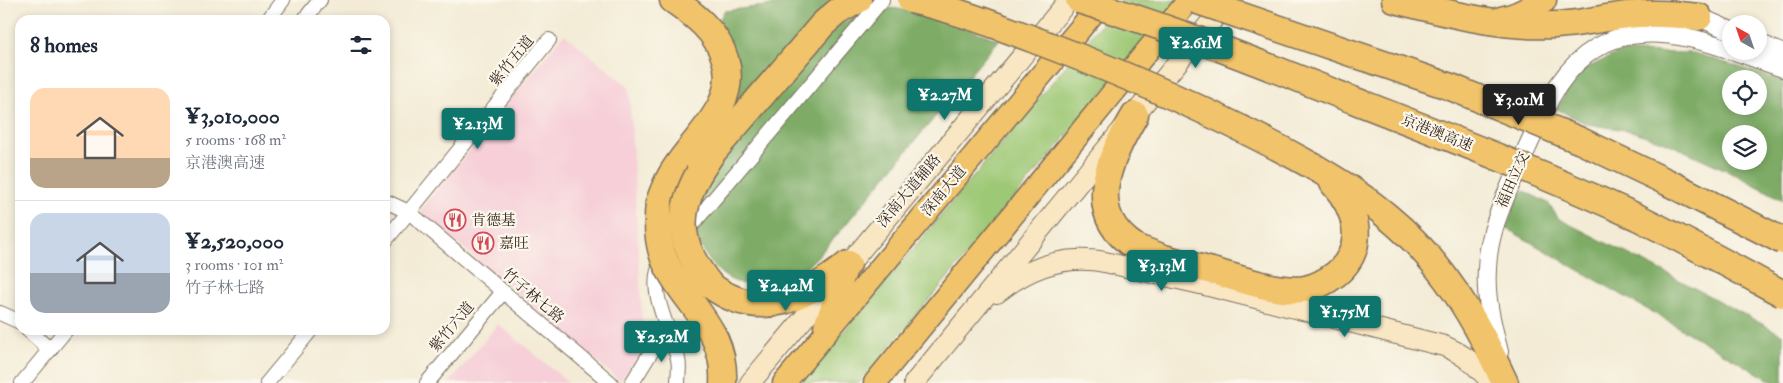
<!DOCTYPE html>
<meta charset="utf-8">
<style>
body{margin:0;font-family:"IM FELL Double Pica","Noto Serif SC",serif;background:#f2f2f3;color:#1f2937;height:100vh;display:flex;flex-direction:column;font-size:19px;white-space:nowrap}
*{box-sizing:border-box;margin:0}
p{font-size:16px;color:#747a83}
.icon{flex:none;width:28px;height:28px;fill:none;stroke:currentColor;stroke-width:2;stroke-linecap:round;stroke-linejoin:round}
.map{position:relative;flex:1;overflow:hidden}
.sheet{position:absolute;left:15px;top:15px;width:375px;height:320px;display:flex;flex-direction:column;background:#fff;border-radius:15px;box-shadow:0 2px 8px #0003}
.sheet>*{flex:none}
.needle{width:32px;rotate:320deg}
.tools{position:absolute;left:1722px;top:15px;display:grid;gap:10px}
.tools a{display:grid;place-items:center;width:45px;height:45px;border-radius:50%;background:#fff;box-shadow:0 2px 8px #0003;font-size:25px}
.price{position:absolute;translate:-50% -42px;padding:0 11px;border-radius:5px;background:#0f766e;color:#fff;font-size:16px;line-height:32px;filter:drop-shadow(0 1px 2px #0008)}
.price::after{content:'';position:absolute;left:50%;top:30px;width:15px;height:11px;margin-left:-8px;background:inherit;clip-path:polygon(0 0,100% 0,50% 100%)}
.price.current{background:#222;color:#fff}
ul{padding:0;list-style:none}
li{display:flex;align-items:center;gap:15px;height:125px;padding:0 15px}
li+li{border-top:1px solid #e0e1e3}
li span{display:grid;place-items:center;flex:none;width:140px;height:100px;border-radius:15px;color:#555}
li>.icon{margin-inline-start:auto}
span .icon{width:60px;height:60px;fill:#fffc;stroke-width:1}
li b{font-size:21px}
h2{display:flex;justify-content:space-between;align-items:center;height:60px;padding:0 15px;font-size:21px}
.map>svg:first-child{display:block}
</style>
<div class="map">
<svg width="1783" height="383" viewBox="0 0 1783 383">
<rect width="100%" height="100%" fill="#fbf7ec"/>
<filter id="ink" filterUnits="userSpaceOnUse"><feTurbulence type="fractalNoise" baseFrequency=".02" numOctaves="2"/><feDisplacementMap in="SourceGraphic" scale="10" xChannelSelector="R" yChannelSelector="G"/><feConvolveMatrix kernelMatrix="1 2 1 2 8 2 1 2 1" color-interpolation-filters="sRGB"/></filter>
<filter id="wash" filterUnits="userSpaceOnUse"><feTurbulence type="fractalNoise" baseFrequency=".0096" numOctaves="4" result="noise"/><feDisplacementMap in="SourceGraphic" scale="20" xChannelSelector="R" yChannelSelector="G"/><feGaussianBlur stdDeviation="1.12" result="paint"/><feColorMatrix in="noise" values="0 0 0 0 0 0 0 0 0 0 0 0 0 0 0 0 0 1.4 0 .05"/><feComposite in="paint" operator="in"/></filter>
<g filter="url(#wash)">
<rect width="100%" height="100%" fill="#f3ebd5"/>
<g fill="#f6cfd8">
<polygon points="564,34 629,87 644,352 620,381 420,211"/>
<polygon points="498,324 569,383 449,383"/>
</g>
<polygon fill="#9dc875" stroke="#6c794a" points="1121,0 1178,0 1075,126 859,383 801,383"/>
<g fill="#7eac66" stroke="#5c6b42" fill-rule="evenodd">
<path d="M 813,0 L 837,0 L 732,112 C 748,73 741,58 717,25 L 724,11 Z"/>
<path d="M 876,8 C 916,6 962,27 999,40 L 831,242 C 819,254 807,270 791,277 C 787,279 781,280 776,282 C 743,291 719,280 703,250 C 700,245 695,239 695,233 C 693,215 699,197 705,181 L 829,33 C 844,21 857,14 876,8 Z"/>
<path d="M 1620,52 L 1694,53 L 1783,81 L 1783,200 L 1733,173 L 1665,142 L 1631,131 L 1587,124 L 1557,109 L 1577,73 ZM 1731,79 L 1759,79 L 1759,106 L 1731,106 ZM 1731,134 L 1759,134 L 1759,161 L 1731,161 Z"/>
<polygon points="1524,191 1548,203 1559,219 1679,280 1783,335 1783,383 1775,383 1506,228 1519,194"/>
</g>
</g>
<g filter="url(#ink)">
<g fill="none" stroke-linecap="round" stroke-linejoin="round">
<g stroke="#7b6e5e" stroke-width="16">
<g id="minor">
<polyline points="268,20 283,0"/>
<polyline points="304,20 320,0"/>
<polyline points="385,201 409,212 611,383"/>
<polyline points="686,232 882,0"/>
<polyline points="385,241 549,40"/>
<path d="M 664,258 C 643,286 671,330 678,359 C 680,367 678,375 678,383"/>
<polyline points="0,313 20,322"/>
<polyline points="28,330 50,350"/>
<polyline points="22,383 66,330"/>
<polyline points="267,383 311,330"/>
<polyline points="427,383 503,292"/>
<polyline points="632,383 667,326"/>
</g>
</g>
<g stroke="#7b6e5e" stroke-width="20">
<g id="tertiary">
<polyline points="1699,17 1731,31"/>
<polyline points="1759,43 1783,54"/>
<polyline points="1735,51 1783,68"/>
<path d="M 1499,352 C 1492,324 1485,297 1487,269 C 1488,233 1503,202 1517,170 C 1528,146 1539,121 1551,97 C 1594,21 1658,24 1731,50"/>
</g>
</g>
<g stroke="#7b6e5e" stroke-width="22">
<g id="secondary">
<path d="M 1205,285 L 1444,346 C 1466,355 1477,366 1492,383"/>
<path d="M 997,293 C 1023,272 1054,258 1088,260 C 1101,260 1113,264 1126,267"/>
<polyline points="750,383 1069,0"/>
<polyline points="914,383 1229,0"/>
</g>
</g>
<g stroke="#7b6e5e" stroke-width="25">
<g id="primary">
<polyline points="825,326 848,264"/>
<polyline points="784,383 1104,0"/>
<polyline points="875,383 1189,0"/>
</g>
</g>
<g stroke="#7b6e5e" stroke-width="29">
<g id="motorway">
<path d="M 1395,0 C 1447,13 1500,28 1555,25 C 1579,24 1603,18 1627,15 C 1651,12 1675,14 1699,17"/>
<path d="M 1501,20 C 1517,17 1530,10 1543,0"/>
<path d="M 1135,115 C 1109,159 1082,214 1137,248"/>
<path d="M 1316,168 C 1341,183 1366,198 1388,217 C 1443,262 1476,320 1505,383"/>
<polyline points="699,173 712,153 823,24 837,12 858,0"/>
<path d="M 659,203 C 662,193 666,184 671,175 C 692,138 740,106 725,59 C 717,32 695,15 673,0"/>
<path d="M 1212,271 C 1239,278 1277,293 1305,289 C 1316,287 1327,281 1336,274 C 1367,248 1358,211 1333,183"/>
<path d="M 710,285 C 760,323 805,298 848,264"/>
<path d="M 692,303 C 711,329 725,349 723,383"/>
</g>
</g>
<use href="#minor" stroke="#fff" stroke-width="14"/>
<use href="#tertiary" stroke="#fff" stroke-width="18"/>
<use href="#secondary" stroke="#f9e7c3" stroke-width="20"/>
<use href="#primary" stroke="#f1c36a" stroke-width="22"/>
<use href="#motorway" stroke="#f1c36a" stroke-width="26"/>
<g stroke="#7b6e5e" stroke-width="22" stroke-linecap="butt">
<polyline id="secondary-bridge" points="1126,267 1205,285"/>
</g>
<g stroke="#7b6e5e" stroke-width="29" stroke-linecap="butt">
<g id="motorway-bridge">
<path d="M 911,0 C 958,10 1003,28 1048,45 C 1140,80 1230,120 1316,168"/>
<path d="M 1079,0 C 1172,28 1262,64 1353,100 C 1448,137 1544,174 1637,217 C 1686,241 1735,268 1783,294"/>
<polyline points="1195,0 1451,87 1581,141 1667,182 1783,241"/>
<path d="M 699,173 C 675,217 679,246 710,285"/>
<path d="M 659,203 C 654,249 665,268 692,303"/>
<polyline points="1137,248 1164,258 1212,271"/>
</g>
</g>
<use href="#secondary-bridge" stroke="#f9e7c3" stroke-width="20"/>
<use href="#motorway-bridge" stroke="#f1c36a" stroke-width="26"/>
</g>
</g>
<defs>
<g id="restaurant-ring" transform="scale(1.125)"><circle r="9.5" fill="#fbf7ec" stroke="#d1495b" stroke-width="1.5"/><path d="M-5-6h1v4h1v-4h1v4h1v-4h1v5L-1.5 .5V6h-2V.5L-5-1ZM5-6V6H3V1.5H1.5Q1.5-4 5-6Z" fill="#d1495b"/></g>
</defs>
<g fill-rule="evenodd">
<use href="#restaurant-ring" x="455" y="220"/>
<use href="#restaurant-ring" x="483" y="243"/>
</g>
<g text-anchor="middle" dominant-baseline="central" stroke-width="4.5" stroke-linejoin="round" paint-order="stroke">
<g font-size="15" fill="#3b2a1e" stroke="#fbf7ec">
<text transform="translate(512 61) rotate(-51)">紫竹五道</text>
<text transform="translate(1437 133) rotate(22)">京港澳高速</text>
<text transform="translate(1513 180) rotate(-66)">福田立交</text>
<text transform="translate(909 191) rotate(-50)">深南大道辅路</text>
<text transform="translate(944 191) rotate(-50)">深南大道</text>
<text transform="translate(533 296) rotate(40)">竹子林七路</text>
<text transform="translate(452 327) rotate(-50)">紫竹六道</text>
</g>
<g font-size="15" fill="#3b2a1e" stroke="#fbf7ec" text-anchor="start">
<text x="471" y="220">肯德基</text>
<text x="499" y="243">嘉旺</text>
</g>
</g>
</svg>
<div class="tools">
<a><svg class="needle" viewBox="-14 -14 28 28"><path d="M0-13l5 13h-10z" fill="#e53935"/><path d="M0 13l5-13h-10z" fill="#747a83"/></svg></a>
<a><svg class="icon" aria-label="locate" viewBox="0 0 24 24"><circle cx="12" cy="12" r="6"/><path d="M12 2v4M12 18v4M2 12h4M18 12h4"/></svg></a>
<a><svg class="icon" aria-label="layers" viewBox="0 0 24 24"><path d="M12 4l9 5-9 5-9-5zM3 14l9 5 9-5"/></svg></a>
</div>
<b class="price" style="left:1196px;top:69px">¥2.61M</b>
<b class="price" style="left:945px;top:121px">¥2.27M</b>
<b class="price current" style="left:1519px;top:126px">¥3.01M</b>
<b class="price" style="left:478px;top:150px">¥2.13M</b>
<b class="price" style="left:1162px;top:292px">¥3.13M</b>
<b class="price" style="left:786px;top:312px">¥2.42M</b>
<b class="price" style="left:1345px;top:338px">¥1.75M</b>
<b class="price" style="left:662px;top:363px">¥2.52M</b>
<section class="sheet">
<h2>8 homes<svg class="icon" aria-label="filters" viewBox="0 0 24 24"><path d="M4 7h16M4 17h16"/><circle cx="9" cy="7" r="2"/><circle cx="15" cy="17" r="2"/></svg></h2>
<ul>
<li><span style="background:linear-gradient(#ffd9b3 70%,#b9a48a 0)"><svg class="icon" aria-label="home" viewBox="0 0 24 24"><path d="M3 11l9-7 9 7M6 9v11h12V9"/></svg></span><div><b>¥3,010,000</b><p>5 rooms · 168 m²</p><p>京港澳高速</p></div></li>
<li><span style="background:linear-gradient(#c9d6e8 60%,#9aa5b1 0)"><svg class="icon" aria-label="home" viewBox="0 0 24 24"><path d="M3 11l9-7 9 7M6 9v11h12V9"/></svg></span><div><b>¥2,520,000</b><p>3 rooms · 101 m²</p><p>竹子林七路</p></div></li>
</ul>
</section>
</div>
